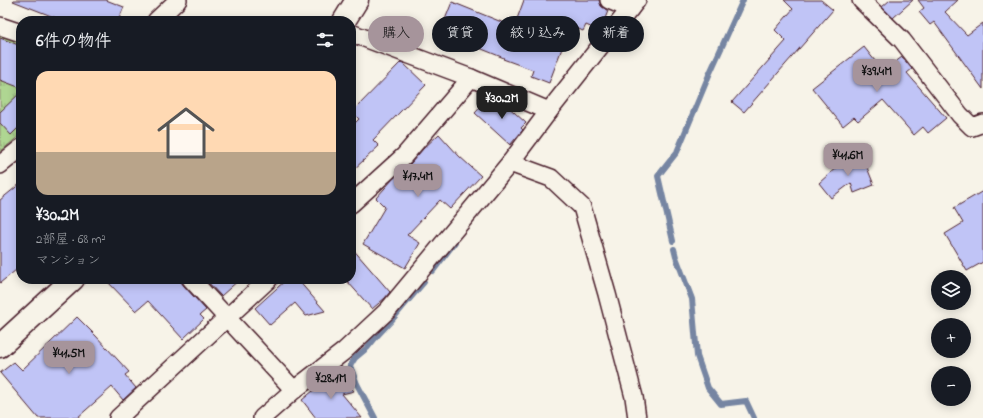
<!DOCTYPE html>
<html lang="ja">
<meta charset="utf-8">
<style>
body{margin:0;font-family:"Indie Flower","Klee One",sans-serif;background:#20242c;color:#f1f3f6;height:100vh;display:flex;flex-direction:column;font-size:15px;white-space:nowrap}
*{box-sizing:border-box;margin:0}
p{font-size:13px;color:#9ea1a6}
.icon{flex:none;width:22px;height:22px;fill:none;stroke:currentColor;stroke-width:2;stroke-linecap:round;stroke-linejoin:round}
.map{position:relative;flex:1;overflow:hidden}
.sheet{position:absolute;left:16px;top:16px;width:340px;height:268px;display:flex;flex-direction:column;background:#171b24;border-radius:16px;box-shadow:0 2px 10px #0003}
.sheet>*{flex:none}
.hud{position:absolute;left:368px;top:16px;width:380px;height:36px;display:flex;gap:8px}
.controls{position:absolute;left:931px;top:270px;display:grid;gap:8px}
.controls a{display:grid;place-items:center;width:40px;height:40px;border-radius:50%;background:#171b24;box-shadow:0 2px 10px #0003;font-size:20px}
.price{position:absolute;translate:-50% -34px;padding:0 9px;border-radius:8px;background:#a6949b;color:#111;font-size:13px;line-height:26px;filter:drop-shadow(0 1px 2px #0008)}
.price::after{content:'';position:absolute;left:50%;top:24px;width:12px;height:9px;margin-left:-6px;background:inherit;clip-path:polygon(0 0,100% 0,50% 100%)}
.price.selected{background:#222;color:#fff}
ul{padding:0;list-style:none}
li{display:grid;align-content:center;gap:8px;height:212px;padding:0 20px}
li+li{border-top:1px solid #363941}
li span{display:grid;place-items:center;height:124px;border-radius:12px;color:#555}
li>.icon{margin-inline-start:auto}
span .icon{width:72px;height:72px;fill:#fffc;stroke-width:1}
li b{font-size:17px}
h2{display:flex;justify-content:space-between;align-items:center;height:48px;padding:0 20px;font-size:17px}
.pill{padding:0 14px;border-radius:18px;background:#171b24;box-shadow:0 2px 10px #0003;font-size:14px;line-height:36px}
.pill.selected{background:#a6949b;color:#111}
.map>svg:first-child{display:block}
</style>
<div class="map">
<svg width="983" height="418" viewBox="0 0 983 418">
<defs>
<pattern id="park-tufts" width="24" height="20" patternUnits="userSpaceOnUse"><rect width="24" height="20" fill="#afd692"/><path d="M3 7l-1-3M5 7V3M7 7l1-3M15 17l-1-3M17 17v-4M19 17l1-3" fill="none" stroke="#98b77e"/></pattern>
</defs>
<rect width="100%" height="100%" fill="#f7f3e8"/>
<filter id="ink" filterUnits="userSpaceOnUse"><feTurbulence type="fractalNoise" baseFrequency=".025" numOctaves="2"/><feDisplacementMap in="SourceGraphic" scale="8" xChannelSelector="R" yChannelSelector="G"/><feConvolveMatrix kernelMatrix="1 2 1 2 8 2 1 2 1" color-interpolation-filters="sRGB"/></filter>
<g filter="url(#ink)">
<polygon fill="url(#park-tufts)" stroke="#7c7a5e" points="0,35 21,42 21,134 0,152"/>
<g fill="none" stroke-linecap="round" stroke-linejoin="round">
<g stroke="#7685a2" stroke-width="6">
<polyline points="673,241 658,176 677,152 709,75 743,0"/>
<polyline points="674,249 676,257 692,299 697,356 708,388 721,404 746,401 754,418"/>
<polyline points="433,271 455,242"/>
<polyline points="375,418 357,384 350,366 355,358 367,348 376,337 390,322 405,304 424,282"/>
</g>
</g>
<g fill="#c0c4f6" stroke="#4a1f2b">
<polygon points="14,0 106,0 124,7 118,21 64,21 13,1"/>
<polygon points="524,0 599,0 601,6 608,11 600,31 586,25 583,31 574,27 567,44 564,43 549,83 531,76 533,70 503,59 504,58 440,32 452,2 514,27"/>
<polygon points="784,0 821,0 833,10 744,112 732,102 786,41 775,30 793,9"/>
<polygon points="890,0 913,0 893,18 882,7"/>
<polygon points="918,0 958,0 945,12 967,35 983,23 983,89 934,22 930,25 919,12 924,8"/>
<polygon points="0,38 21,46 21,88 0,80"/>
<polygon points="864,47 883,71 902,57 912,69 907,73 946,118 928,133 923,127 914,135 883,100 858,121 854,117 843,126 812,88"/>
<polygon points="401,62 403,63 426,85 373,140 379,146 351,172 351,127 359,119 352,112"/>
<polygon points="21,92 21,125 11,135 0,123 0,112"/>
<polygon points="489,98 498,107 503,102 526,123 521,128 523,130 510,145 475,113"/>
<polygon points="439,134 459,156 481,176 450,209 440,200 407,235 420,243 405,268 363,244 385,207 376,198 393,179 411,163 423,149"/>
<polygon points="862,155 874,185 854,193 851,183 831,198 819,183 838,166 837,164"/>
<polygon points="21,183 21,266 0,283 0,200"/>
<polygon points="983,191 983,262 967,271 945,234 963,223 954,208"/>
<polygon points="351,247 390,292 385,298 372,309 347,281 351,279"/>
<polygon points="105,279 181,279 181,282 184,286 206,310 200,315 204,319 183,339 148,301 136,311"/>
<polygon points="205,279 240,279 221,296"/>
<polygon points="287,279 297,279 325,311 306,316 295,303 270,325 255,308"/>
<polygon points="77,317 96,336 129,372 125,375 136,388 123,400 112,387 77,418 38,418 0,373 14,362 22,370"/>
<polygon points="337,371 354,391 342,394 362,418 316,418 302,400"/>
</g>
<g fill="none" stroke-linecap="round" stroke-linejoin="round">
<g stroke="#4a1f2b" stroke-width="20">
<g id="street">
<polyline points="609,0 630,9"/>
<polyline points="861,0 902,40 960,115 972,127 983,123"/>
<polyline points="156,21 178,0"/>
<polyline points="0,26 21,33"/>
<polyline points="351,33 471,78 549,111"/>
<polyline points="510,163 551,178 582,207 607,294 634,397 637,418"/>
<polyline points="0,165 21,148"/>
<polyline points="351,204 404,156 471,78"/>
<polyline points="191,279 294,390"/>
<polyline points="118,418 269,279"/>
<polyline points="262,418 294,390 343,352 388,310 510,163 549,111 637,0"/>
</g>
</g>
<g stroke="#4a1f2b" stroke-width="25">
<g id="secondary">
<polyline points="344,21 357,0"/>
<polyline points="0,346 73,279"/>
</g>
</g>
<use href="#street" stroke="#f7f3e8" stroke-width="17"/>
<use href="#secondary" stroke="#f7f3e8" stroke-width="22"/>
</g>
</g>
</svg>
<div class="controls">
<a><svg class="icon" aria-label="layers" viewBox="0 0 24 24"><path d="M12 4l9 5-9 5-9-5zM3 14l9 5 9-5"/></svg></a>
<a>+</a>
<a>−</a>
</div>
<b class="price" style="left:877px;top:93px">¥39.4M</b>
<b class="price selected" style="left:502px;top:120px">¥30.2M</b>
<b class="price" style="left:848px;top:177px">¥41.6M</b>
<b class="price" style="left:418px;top:198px">¥17.4M</b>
<b class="price" style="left:69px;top:375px">¥41.5M</b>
<b class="price" style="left:331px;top:400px">¥28.1M</b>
<div class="hud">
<a class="pill selected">購入</a>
<a class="pill">賃貸</a>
<a class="pill">絞り込み</a>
<a class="pill">新着</a>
</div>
<section class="sheet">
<h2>6件の物件<svg class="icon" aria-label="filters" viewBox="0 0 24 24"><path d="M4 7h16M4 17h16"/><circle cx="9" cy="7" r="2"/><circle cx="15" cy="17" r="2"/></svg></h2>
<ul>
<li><span style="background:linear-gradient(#ffd9b3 65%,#b9a48a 0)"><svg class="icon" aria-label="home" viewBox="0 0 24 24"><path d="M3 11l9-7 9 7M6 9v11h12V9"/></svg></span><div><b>¥30.2M</b><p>2部屋 · 68 m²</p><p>マンション</p></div></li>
</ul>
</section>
</div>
